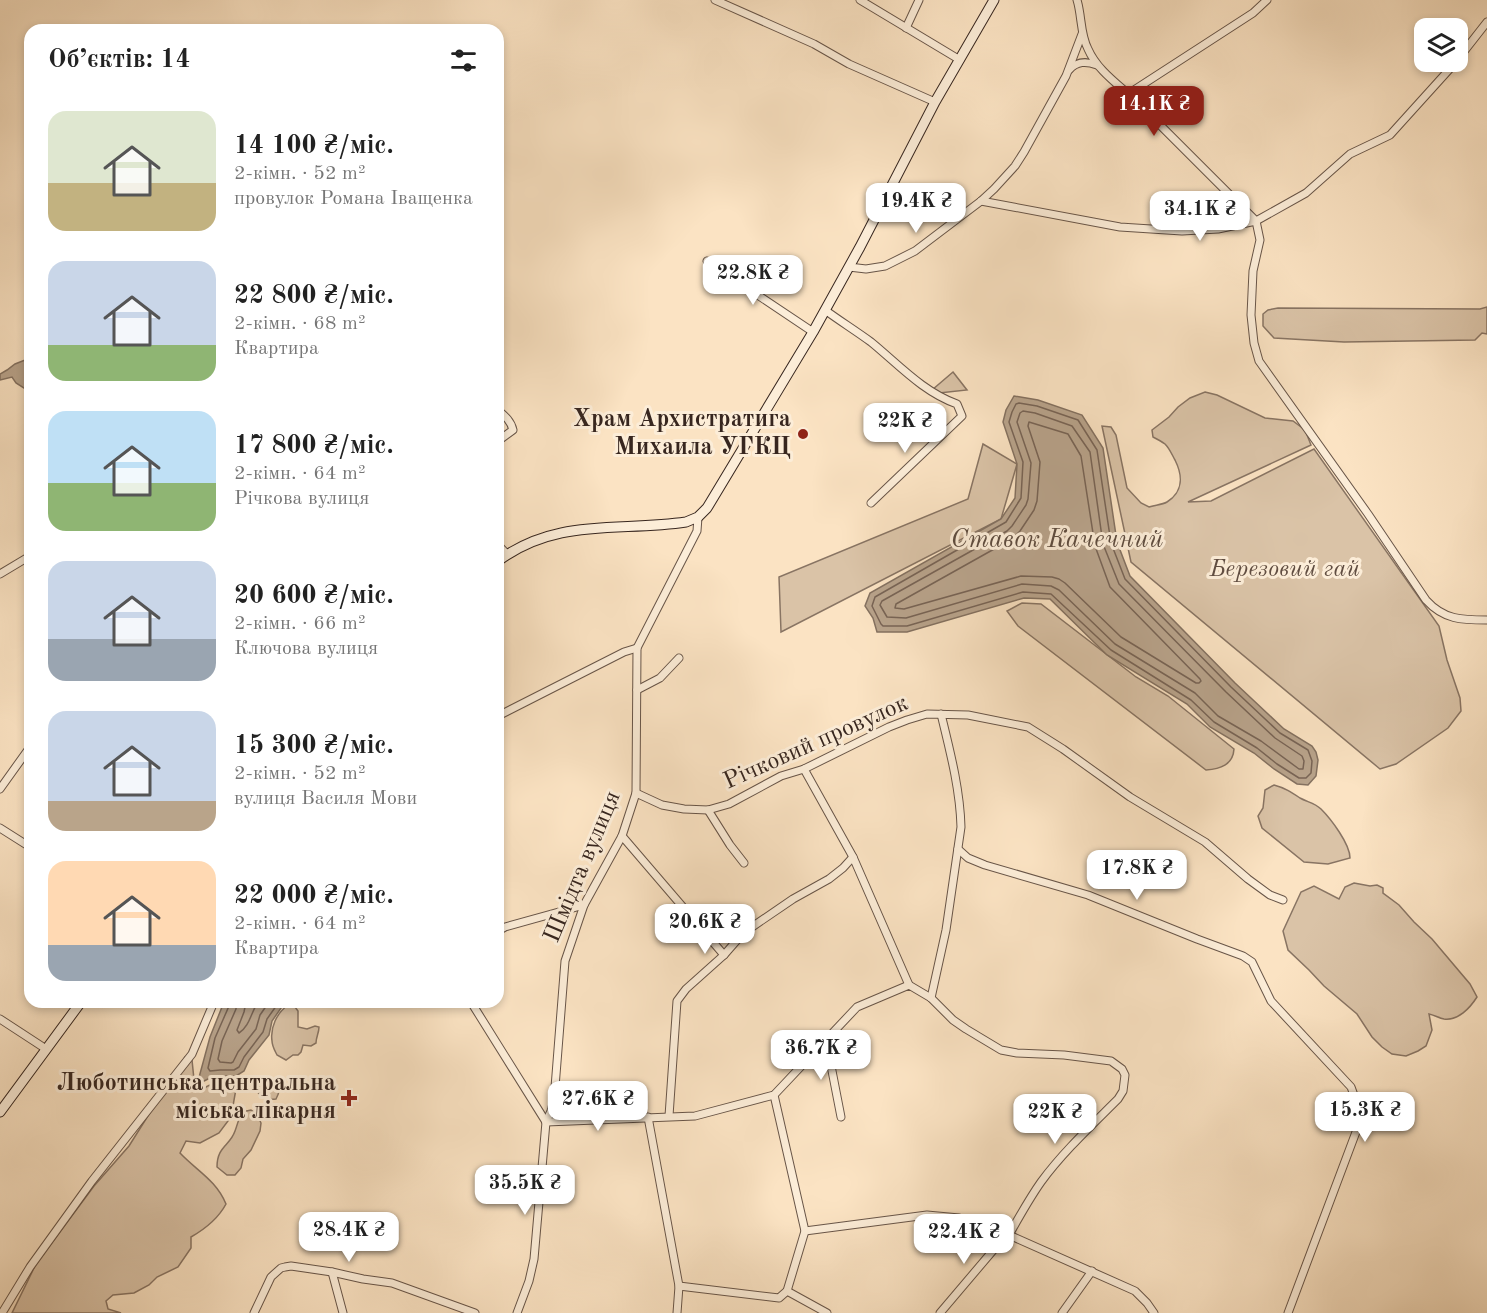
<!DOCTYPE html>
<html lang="uk">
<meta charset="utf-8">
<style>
body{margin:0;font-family:"Old Standard TT",serif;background:#f6f6f6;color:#222;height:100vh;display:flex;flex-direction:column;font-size:22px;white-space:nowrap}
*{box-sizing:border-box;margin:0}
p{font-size:20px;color:#767676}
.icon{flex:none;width:33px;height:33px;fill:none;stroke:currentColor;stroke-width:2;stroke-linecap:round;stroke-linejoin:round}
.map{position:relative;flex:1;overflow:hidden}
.sheet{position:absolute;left:24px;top:24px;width:480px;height:984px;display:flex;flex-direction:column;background:#fff;border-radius:18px;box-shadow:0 3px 9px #0003}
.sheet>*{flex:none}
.fabs{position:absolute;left:1414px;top:18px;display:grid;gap:12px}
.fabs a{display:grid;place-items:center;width:54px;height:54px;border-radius:12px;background:#fff;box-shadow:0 3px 9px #0003;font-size:30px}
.price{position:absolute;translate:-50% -51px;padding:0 14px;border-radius:12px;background:#fff;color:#222;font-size:20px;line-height:39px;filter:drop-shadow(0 2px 3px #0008)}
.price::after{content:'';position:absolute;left:50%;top:36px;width:18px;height:14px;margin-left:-9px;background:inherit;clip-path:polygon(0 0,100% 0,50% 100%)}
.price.current{background:#8f2418;color:#fff}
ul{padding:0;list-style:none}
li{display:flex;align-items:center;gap:18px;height:150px;padding:0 24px}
li span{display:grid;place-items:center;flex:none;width:168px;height:120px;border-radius:18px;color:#555}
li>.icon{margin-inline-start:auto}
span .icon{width:72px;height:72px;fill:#fffc;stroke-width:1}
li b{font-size:26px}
h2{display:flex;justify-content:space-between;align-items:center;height:72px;padding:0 24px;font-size:26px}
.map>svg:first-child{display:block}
</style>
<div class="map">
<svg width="1487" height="1313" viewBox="0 0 1487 1313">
<rect width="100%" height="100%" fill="#fbe3c3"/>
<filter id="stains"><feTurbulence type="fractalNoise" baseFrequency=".00333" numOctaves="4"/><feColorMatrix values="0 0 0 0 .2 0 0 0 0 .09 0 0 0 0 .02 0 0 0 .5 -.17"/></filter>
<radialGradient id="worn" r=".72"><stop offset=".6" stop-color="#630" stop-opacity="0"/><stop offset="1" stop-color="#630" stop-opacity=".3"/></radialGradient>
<g fill="#dac3a7" stroke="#887463" stroke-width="1.5">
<polygon points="1487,307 1487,334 1482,333 1475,340 1344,342 1274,338 1263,326 1263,314 1268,310 1278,308 1480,309"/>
<polygon points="953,372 967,390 939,393 932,390"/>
<path d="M 1205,392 L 1217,395 L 1265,418 L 1293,421 L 1305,430 L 1311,445 L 1188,502 L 1211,501 L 1314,449 L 1439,626 L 1447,660 L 1460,698 L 1461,711 L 1448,728 L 1396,764 L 1380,769 L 1131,562 L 1102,426 L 1111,427 L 1116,435 L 1127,488 L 1141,503 L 1149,507 C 1154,505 1162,505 1167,502 C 1183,492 1183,476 1175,460 C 1172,455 1170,449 1165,444 C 1161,441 1157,439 1153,437 L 1152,430 L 1169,417 L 1178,407 L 1190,398 Z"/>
<polygon points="983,444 1017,464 1001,519 781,632 779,577 968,499"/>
<path d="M 1022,603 L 1041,604 L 1136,677 L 1168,696 L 1234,749 C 1233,765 1220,769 1206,770 L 1018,626 L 1007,611 Z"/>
<path d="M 1274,785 C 1285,788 1291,792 1300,798 C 1307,802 1315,803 1321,809 C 1331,819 1350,844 1350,858 L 1328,864 L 1304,862 L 1262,828 L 1258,816 L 1263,808 L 1265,790 Z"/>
<path d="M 1354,883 L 1370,886 L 1377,885 L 1383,888 L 1383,893 L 1399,905 L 1414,922 L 1432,939 L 1470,984 L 1477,997 C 1470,1008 1458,1021 1444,1019 C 1439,1018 1434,1015 1429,1014 L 1432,1030 L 1426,1046 L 1418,1051 L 1406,1056 L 1392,1054 L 1382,1047 L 1372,1037 L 1357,1014 L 1324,986 L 1309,970 L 1288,950 L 1283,931 L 1301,892 L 1314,886 L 1339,899 L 1345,887 Z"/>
<path d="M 288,1005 L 295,1007 L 298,1011 L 298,1027 L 307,1029 L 315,1026 L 319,1027 C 319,1033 316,1037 316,1043 L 311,1046 L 303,1045 L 301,1052 L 298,1055 L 293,1055 L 286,1060 L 277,1055 C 275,1051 272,1046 272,1041 C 270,1027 277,1013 288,1005 Z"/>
<path d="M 185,1057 L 192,1060 L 195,1089 L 202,1090 C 212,1082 223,1079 235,1084 L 236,1089 L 231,1117 L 219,1133 L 200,1143 L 186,1141 L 180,1153 C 197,1171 216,1180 226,1204 C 218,1219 205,1229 191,1237 L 191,1248 L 178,1267 L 157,1277 L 149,1285 L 134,1293 L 113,1295 L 106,1301 L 108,1309 L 121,1313 L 12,1313 L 36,1264 L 94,1186 L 129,1146 Z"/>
<path d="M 268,1077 L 277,1080 C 280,1087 280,1092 276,1099 C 266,1100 262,1098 256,1090 L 260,1081 Z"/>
<path d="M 251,1110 L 257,1114 L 261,1123 L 260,1131 L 251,1150 L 243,1159 L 241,1168 L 235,1175 L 227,1175 L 217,1167 C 217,1146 230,1146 235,1131 C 238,1123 238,1120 242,1112 Z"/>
</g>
<g fill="#b8a38b" stroke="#847160" stroke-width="1.5">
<polygon points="30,358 30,392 16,383 12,377 0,380 0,374 7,370 15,364"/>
<polygon points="1014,396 1038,400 1082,415 1103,448 1117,542 1130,576 1235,683 1284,729 1312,746 1316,752 1318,760 1316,776 1308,785 1297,784 1274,769 1254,753 1210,727 1187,704 1107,655 1050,599 1024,598 907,632 877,632 873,618 865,606 870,593 1001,519 1015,498 1017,464 1003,422 1006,410"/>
<polygon points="224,1002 288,1002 281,1008 272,1021 269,1035 249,1060 244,1071 236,1076 220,1076 210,1078 200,1083 198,1081 210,1037"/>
</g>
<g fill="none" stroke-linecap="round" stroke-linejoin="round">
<g stroke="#786455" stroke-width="1.5">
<polygon points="1019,403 1037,406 1078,420 1097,450 1111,543 1125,579 1231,687 1280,733 1308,750 1312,761 1311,773 1306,778 1299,778 1277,764 1257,748 1214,722 1191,700 1111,650 1051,594 1023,592 907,626 883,626 881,624 872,606 875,597 1006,522 1021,498 1023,462 1009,422 1012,412 1016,404"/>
<polygon points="1023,411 1035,413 1072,426 1090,452 1103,544 1119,584 1226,692 1275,738 1302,756 1304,761 1303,769 1299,769 1261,741 1218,716 1195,693 1115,644 1059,590 1051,586 1022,584 906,618 887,617 880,605 882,601 1007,531 1012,526 1026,505 1028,499 1031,463 1017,422 1020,413"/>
<polygon points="1029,422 1068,434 1081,456 1095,546 1110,587 1200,679 1201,681 1199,683 1196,683 1121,637 1065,583 1059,579 1052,577 1021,576 904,609 895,608 896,604 1012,539 1020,531 1034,510 1037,501 1040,462 1028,426"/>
<polyline points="229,1002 229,1006 215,1038 208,1068 210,1071 220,1070 234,1070 239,1067 244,1057 263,1032 267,1019 279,1002"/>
<polyline points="236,1002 236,1009 222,1041 218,1059 220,1062 231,1063 233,1062 238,1052 256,1029 260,1015 269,1002"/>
<path d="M 246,1002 L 244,1012 L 237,1030 L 239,1033 C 250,1026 251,1012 258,1002"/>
</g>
<g stroke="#685548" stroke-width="9">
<g id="street">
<polyline points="715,0 814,44 849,64 935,102"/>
<polyline points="860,0 960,60"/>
<path d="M 1077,0 C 1082,16 1080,34 1088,49 C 1098,72 1121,86 1138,103 C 1177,142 1217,182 1256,221 L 1260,240 L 1253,271 L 1251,315 L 1254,343 L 1259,361 L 1368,514 L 1426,600 C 1444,620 1462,620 1487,620"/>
<polyline points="906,28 919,0"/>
<polyline points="1458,59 1487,22"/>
<path d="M 1069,70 C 1077,61 1086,61 1097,65"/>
<polyline points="1128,94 1253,13 1267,0"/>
<polyline points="981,201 1120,227 1182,231 1218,229 1256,221 1306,193 1350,154 1390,135 1456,62"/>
<polyline points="707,261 813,332"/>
<polyline points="849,267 866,269 885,266 915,251 981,201 994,189 1015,166 1024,152 1066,76 1082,34"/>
<path d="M 825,310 C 840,321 856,331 871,342 C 898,364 923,392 957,404 L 962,416 L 871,503"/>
<path d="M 498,410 C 505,416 511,421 513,430 L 498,441"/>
<polyline points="498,545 507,554"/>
<polyline points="0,574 30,556"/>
<polyline points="637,690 660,678 679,658"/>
<polyline points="498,716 624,652 637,648"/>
<polyline points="804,769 853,857 909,985"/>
<polyline points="0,789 30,747"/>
<polyline points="636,793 662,805 684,809 708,810 729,804 781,776 804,769 889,727 907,720 927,714 968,715 1028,727 1063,749 1130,797 1205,842 1248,879 1270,895 1283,900"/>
<polyline points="708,810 730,845 744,863"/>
<polyline points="0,828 30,847"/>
<polyline points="622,836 724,955"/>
<path d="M 958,849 L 968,858 L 985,865 L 1088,895 L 1197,939 L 1243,956 L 1252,962 L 1271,1001 L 1351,1087 C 1356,1099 1359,1110 1359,1124 L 1288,1313"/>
<polyline points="498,931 505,927 584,905"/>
<path d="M 931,998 L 946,930 L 961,827 C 960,789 950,751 941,714"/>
<polyline points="471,1002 546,1122"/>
<polyline points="0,1019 46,1049"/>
<polyline points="826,1040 841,1117"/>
<polyline points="669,1116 677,1001 686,989 724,955 738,939 752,927 793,899 829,879 843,868 853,857"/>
<polyline points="648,1117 679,1286 677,1313"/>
<path d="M 546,1122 L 695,1116 L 774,1095 L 857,1007 L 909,985 L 931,998 L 953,1020 L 966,1029 L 1001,1050 L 1017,1053 L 1064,1055 L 1111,1061 L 1122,1069 L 1125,1075 L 1123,1091 L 1118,1099 C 1091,1126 1063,1152 1041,1182 C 1029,1199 1019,1217 1009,1235"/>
<polyline points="805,1231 927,1215 959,1218 1009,1235 1135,1291 1147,1303 1154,1313"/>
<polyline points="332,1272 343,1313"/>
<polyline points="679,1286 779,1298 787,1291 805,1231 774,1095"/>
<polyline points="787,1291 827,1313"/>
<polyline points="2,1313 30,1267 92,1181 192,1054 214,1002"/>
<polyline points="254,1313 271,1277 281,1268 285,1267 291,1266 332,1272 363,1279 392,1283 475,1313"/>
<polyline points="517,1313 529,1281 534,1259 546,1122 551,1111 554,1100 565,961 584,905 622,836 636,793 637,648 697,531 698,517"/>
<polyline points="940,1313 1007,1234"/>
<polyline points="1062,1313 1092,1271"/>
</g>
</g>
<g stroke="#37261f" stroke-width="11">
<g id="secondary">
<path d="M 498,561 C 557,517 619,532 686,522 L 698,517 L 707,508 L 813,332 L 860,247 L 935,102 L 994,0"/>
<polyline points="0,1112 81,1002"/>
</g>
</g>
<use href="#street" stroke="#fcedd8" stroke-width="7"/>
<use href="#secondary" stroke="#fcedd8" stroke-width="9"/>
</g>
<g fill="#8f2418" stroke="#fcedd8" stroke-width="2">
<circle cx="803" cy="434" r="6"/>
<path d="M346 1089h6v6h6v6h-6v6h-6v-6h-6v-6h6z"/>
</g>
<g text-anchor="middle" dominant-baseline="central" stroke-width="6" stroke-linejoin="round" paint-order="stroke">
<g font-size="24" font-weight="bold" fill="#37261f" stroke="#fcedd8" text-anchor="end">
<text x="791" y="420">Храм Архистратига<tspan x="791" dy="28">Михаила УГКЦ</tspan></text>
<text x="336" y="1084">Люботинська центральна<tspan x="336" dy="28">міська лікарня</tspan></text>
</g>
<g font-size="24" font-style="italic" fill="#604d41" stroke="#fcedd8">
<text x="1285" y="570">Березовий гай</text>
</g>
<g font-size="24" fill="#37261f" stroke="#fcedd8">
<text transform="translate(816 743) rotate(-24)">Річковий провулок</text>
<text transform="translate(583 867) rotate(-67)">Шмідта вулиця</text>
</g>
<g font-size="26" font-style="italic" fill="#5e4c3f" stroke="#fcedd8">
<text x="1057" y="540">Ставок Качечний</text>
</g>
</g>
<rect width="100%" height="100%" filter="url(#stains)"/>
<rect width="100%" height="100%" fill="url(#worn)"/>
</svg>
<div class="fabs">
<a><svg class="icon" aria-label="layers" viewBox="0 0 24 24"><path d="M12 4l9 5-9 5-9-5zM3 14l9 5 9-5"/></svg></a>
</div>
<b class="price current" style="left:1154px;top:137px">14.1K ₴</b>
<b class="price" style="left:916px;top:234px">19.4K ₴</b>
<b class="price" style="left:1200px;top:242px">34.1K ₴</b>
<b class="price" style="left:753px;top:306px">22.8K ₴</b>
<b class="price" style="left:905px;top:454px">22K ₴</b>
<b class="price" style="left:1137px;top:901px">17.8K ₴</b>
<b class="price" style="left:705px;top:955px">20.6K ₴</b>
<b class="price" style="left:821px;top:1081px">36.7K ₴</b>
<b class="price" style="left:598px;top:1132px">27.6K ₴</b>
<b class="price" style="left:1365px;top:1143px">15.3K ₴</b>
<b class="price" style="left:1055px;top:1145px">22K ₴</b>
<b class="price" style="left:525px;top:1216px">35.5K ₴</b>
<b class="price" style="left:349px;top:1263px">28.4K ₴</b>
<b class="price" style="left:964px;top:1265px">22.4K ₴</b>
<section class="sheet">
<h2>Об’єктів: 14<svg class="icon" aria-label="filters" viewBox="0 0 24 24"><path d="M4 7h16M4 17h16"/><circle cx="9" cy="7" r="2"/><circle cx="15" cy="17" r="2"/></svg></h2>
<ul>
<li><span style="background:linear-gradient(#dfe7d0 60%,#c2b280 0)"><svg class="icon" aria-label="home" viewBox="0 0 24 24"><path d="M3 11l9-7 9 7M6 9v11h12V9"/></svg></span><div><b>14 100 ₴/міс.</b><p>2-кімн. · 52 m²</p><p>провулок Романа Іващенка</p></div></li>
<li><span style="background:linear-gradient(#c9d6e8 70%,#8fb573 0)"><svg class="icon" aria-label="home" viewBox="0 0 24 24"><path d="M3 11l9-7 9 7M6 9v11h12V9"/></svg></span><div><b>22 800 ₴/міс.</b><p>2-кімн. · 68 m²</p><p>Квартира</p></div></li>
<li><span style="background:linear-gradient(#bfe0f5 60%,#8fb573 0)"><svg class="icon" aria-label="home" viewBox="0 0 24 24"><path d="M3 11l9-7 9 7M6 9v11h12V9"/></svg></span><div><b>17 800 ₴/міс.</b><p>2-кімн. · 64 m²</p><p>Річкова вулиця</p></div></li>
<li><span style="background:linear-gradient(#c9d6e8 65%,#9aa5b1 0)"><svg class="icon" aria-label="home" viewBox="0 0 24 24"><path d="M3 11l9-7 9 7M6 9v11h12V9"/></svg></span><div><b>20 600 ₴/міс.</b><p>2-кімн. · 66 m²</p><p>Ключова вулиця</p></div></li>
<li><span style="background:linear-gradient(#c9d6e8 75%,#b9a48a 0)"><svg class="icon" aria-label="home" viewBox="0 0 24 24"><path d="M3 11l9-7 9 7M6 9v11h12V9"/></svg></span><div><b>15 300 ₴/міс.</b><p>2-кімн. · 52 m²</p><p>вулиця Василя Мови</p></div></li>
<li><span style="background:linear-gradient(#ffd9b3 70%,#9aa5b1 0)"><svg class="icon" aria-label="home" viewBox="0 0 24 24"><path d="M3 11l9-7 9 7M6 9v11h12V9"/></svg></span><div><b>22 000 ₴/міс.</b><p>2-кімн. · 64 m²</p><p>Квартира</p></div></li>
</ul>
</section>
</div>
